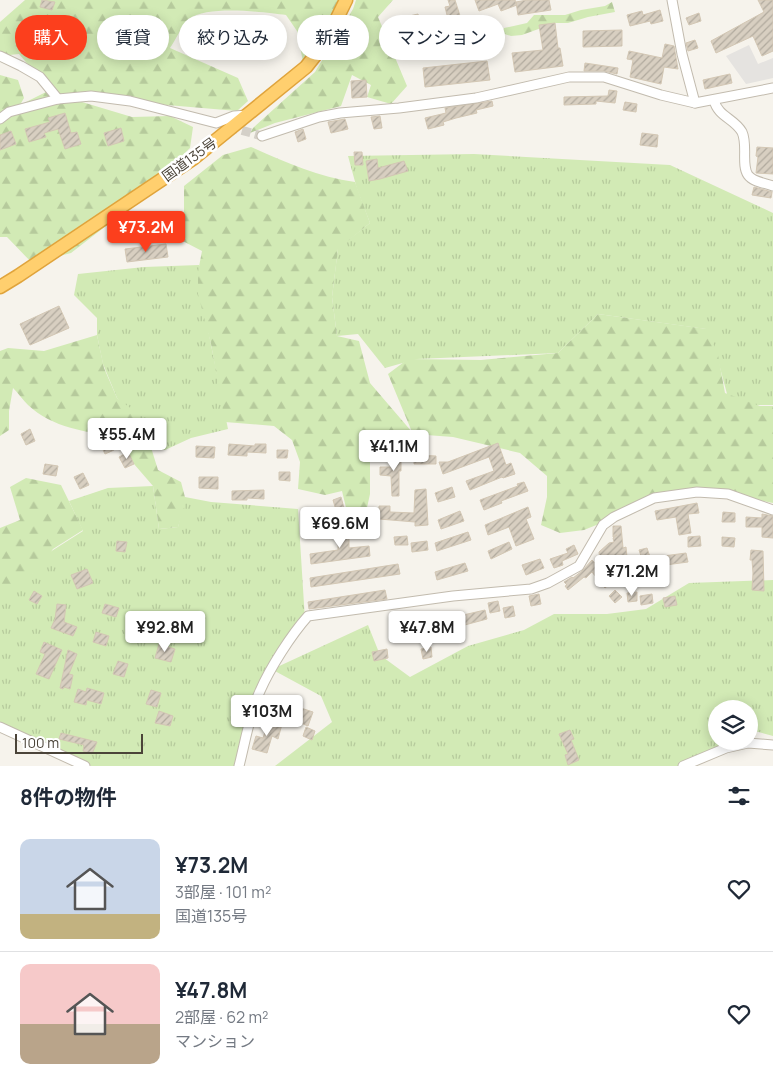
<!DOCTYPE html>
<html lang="ja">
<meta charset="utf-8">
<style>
body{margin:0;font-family:Manrope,"Noto Sans JP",sans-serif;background:#f6f6f7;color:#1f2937;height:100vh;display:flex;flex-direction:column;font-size:19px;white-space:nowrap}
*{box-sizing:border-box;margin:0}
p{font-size:16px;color:#747a83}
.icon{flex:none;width:28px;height:28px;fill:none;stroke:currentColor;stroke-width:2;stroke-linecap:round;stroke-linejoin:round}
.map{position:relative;height:766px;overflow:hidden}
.details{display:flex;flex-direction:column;background:#fff;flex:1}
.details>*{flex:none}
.hud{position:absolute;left:15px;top:15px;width:500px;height:45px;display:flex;gap:10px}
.buttons{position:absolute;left:708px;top:700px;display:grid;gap:10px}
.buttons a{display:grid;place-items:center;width:50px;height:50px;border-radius:50%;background:#fff;box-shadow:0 2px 12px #0003;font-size:25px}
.scale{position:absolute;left:15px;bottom:12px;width:128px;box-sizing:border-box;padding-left:5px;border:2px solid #4b4439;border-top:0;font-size:14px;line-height:18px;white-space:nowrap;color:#4b4439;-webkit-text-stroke:4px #fff;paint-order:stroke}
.price{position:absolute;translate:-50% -42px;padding:0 11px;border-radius:5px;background:#fff;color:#222;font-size:16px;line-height:32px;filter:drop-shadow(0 1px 2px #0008)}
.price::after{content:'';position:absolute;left:50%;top:30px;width:15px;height:11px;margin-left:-8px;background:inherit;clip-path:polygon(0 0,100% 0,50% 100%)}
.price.selected{background:#fc3f1d;color:#fff}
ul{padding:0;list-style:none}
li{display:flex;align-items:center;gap:15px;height:125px;padding:0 20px}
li+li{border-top:1px solid #e0e1e3}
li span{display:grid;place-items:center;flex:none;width:140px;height:100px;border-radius:10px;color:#555}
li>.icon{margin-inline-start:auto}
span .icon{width:60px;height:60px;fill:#fffc;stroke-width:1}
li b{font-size:21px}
h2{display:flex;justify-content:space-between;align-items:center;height:60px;padding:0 20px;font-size:21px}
.tag{padding:0 18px;border-radius:22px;background:#fff;box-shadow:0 2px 12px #0003;font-size:18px;line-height:45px}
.tag.selected{background:#fc3f1d;color:#fff}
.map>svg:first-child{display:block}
</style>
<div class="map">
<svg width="773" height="766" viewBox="0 0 773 766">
<defs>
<pattern id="grass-tufts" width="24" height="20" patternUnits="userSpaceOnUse" patternTransform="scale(1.25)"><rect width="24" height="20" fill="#d2eab5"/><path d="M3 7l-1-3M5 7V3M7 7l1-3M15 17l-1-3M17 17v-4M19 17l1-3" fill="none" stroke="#b6ca9c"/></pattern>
<pattern id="forest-firs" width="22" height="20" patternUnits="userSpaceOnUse" patternTransform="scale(1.25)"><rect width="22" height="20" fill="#d2eab5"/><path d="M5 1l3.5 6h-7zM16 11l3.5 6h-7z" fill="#b6ca9c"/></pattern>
<pattern id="building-hatch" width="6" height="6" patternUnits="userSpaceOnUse" patternTransform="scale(1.25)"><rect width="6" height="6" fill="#d8cfc1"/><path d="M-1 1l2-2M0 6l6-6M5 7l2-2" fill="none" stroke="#b1aa9e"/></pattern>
</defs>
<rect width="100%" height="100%" fill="#f6f3ec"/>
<g fill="url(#grass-tufts)">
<polygon points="474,154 670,165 773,213 773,405 730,405 719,364 706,329 598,314 558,353 417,359 385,368 358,334 337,336 332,297 338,248 370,223 357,189 348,156"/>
<polygon points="199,265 201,295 228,429 191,438 165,450 154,448 143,424 117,398 103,364 97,335 97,318 74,295 78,274 144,267"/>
<polygon points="153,486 159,529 178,527 185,497 211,502 298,509 305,620 275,668 368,625 380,655 410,677 468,646 524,630 554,614 607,614 646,609 689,583 773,580 773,736 755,731 749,734 749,709 716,709 716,741 732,741 679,766 275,766 332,722 321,696 273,670 259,692 236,766 91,766 0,722 0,592 33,573 50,552 83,531 69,501 108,488"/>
</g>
<g fill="url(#forest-firs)">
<path d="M 25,0 L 343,0 L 315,57 L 303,62 L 297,31 L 286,15 C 264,12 207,5 189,19 C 183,24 175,41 170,48 L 238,78 L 248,101 L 237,111 L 62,96 L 132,117 L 170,116 L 193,127 L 190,148 L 124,212 L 71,253 L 32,263 L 7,237 L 0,237 L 0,75 L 18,80 L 24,98 L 20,105 L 46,92 L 53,94 L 19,54 L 0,56 L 0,22 Z"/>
<polygon points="356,0 393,0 378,17 407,86 391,104 367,97 371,85 352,75 341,106 275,123 250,133 253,128 315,72 353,9"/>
<polygon points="612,2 615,12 588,17 568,23 555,23 522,35 511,36 501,33 504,28 527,23 534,15 565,15 581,10 605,6"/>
<path d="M 251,147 C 285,162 318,177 355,182 L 370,223 L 338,249 L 332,297 L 337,336 L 359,341 L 370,383 L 412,432 L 388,374 L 408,359 L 481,360 L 558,353 L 598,314 L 707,329 L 718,355 L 725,393 L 760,406 L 773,406 L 773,503 L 728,494 L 671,495 L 584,530 L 560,533 L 541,525 L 547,497 L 547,476 L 520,453 L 453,437 L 413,434 L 377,449 L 370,457 L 370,494 L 363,526 L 349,520 L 342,491 L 325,495 L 298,489 L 300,462 L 292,440 L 274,426 L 225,422 L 211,344 L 198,294 L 198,272 L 202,251 L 173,236 L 184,211 L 184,186 L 223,155 Z"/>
<path d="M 97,335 L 104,368 L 117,398 L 137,413 L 145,428 L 158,470 L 181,482 L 186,501 L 178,527 L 159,529 L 153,486 L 134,464 L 118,437 C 87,432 52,428 28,405 C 23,400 18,393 13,388 L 9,411 L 9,430 L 0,436 L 0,351 L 8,348 L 44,351 Z"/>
<polygon points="26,478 61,485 83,530 53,549 38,570 7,592 0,593 0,528 20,520 10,487"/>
</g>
<polygon fill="#e5e3e0" points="749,45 758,64 773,58 773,78 746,84 726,56"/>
<g fill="url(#building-hatch)" stroke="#d3c7b4">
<polygon points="42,0 55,2 52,10 40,7"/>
<polygon points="448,0 455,0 468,41 456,44 455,39 437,44 433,31 450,27 445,7 450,6"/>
<polygon points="475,0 515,0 517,5 501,11 498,4 479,11"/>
<polygon points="527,0 549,0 551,10 518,15 516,2"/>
<polygon points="758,0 773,0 773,51 762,56 753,36 716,53 711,41 764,12"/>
<polygon points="660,10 663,21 651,24 650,21 630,26 627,15 642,11 643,15"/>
<polygon points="699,13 701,21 689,25 686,18"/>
<polygon points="418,14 421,27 407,30 405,17"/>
<polygon points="555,23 558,48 560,48 563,66 515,72 512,53 543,50 539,25"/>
<polygon points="622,30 622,46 583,47 583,31"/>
<polygon points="695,40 698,48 688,51 686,43"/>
<polygon points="665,44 674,46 678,69 664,67 661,84 630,77 633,60 627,59 629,51 662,58"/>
<polygon points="487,61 490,80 425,87 423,68"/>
<polygon points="585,63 618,68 617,74 604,71 584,71"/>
<polygon points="730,74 732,83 705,89 703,80"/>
<polygon points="366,80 367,97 352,98 351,81"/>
<polygon points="609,90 617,91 615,103 596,101 596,104 564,105 564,97 608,96"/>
<polygon points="492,101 493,106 476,110 477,113 456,118 443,122 444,125 428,129 425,118 446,113 445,108"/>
<polygon points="625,102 637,104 636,112 623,110"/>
<polygon points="65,113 71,133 77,132 81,144 65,149 58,129 44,133 46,137 29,142 25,129 50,122 48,118"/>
<polygon points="380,116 382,128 374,129 371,117"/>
<polygon points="345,119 348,129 331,133 328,122"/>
<polygon points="121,128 124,141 108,146 104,133"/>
<polygon points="303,129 306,139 298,142 295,132"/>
<polygon points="11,131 16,144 0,150 0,135"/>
<polygon points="642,133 658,135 657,147 640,145"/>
<polygon points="757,147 773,148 773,174 756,173 758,157 756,156"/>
<polygon points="354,152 362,152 363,165 355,165"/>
<polygon points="377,159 378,168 404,161 408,171 380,179 369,181 366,161"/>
<polygon points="754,187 772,192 771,198 752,195"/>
<polygon points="166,244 168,257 127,262 125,249"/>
<polygon points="59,306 69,328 30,345 20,324"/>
<polygon points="30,429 35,441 26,445 21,434"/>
<polygon points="109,439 114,450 105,454 100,443"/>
<polygon points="498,443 506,465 511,463 515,474 503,478 502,477 470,490 466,481 494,471 489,457 443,474 439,462 448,462"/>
<polygon points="229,444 255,446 255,444 266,444 266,453 247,452 247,456 228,455"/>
<polygon points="196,446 215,447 214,458 196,457"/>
<polygon points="392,449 400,449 400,462 401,462 401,471 399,471 399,496 392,496 391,476 380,475 380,467 392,467"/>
<polygon points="277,450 288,450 287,458 277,458"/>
<polygon points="128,452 134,464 125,468 119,457"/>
<polygon points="414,455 436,456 436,464 414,464"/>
<polygon points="45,464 58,466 56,476 43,474"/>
<polygon points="279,472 290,472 290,481 279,480"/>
<polygon points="83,473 89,485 80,489 74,477"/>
<polygon points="199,477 218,477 218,489 199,488"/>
<polygon points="524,482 528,491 501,501 502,503 484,510 480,500 518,486 517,484"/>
<polygon points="452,487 455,497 438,502 435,493"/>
<polygon points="426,489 428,525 415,526 415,522 379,519 379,506 390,506 390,512 414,513 415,490"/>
<polygon points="264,490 264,499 247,498 247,500 232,500 232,491"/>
<polygon points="341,497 344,508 336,510 333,500"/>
<polygon points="697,503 699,513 688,514 691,533 679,535 676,517 657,520 655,511"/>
<polygon points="528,507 531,517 526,519 534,539 516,546 509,527 488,535 485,525"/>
<polygon points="460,511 464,521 441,529 438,520"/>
<polygon points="723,512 735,513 735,522 722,522"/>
<polygon points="762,514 773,516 773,538 762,537 762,527 746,527 746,517 762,518"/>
<polygon points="303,521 313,521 313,529 302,529"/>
<polygon points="613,526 621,526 623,548 626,547 627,557 617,557 622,573 609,578 612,582 605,588 592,572 586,578 584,577 568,590 565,586 567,585 564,582 572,577 573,578 582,571 592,560 601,569 599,552 609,543 614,542 613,538 617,535 613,537"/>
<polygon points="322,530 349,531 349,548 369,546 370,556 311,564 310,554 338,550 338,538 322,538"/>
<polygon points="468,532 471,540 437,551 435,543"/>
<polygon points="407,536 408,545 395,545 394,537"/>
<polygon points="700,536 701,546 688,547 688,537"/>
<polygon points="722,537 735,538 734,547 722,546"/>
<polygon points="117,541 127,542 125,552 116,551"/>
<polygon points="427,541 428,550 412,552 411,543"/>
<polygon points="509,542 512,549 491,559 488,551"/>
<polygon points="574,545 578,554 562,561 563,565 554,568 550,559 568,553 566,549"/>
<polygon points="647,548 650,557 642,559 639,550"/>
<polygon points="751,550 763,551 764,591 752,590 753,573 752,560 750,560"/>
<polygon points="686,553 688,562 658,566 656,557"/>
<polygon points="540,559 544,568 526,575 522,565"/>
<polygon points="465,563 468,571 437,580 435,572"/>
<polygon points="398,564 400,574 311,587 310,578"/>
<polygon points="87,569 93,583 77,589 71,575"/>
<polygon points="385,590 387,599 309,609 308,602"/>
<polygon points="615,590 622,597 615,603 609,596"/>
<polygon points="34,591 42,596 37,604 29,600"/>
<polygon points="637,592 637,601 628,602 627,593"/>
<polygon points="539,594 541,604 531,606 529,596"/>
<polygon points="652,594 653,603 641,605 640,596"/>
<polygon points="675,596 677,605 665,607 663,598"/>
<polygon points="498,601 500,611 490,613 488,603"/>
<polygon points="57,604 66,605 64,622 77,627 73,636 51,628 55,619"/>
<polygon points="105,604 119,608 116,617 102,613"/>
<polygon points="513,606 515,616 505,618 503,608"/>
<polygon points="485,610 487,619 461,626 459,616"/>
<polygon points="447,615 450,624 439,626 439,625 399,634 398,624 428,617 428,619"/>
<polygon points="154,617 168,621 165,631 151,626"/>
<polygon points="96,632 109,636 106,646 93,642"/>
<polygon points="44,642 62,650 49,679 36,674 45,654 40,652"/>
<polygon points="159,644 175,649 171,662 155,658"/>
<polygon points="431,647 432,657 423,659 421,649"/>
<polygon points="387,649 388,658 374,661 372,652"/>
<polygon points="68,650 77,654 69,674 73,675 70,689 64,687 63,689 60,688"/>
<polygon points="118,661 128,664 124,677 113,674"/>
<polygon points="87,688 104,693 101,704 87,700 86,705 74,702 78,689 86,692"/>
<polygon points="151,690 161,693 157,707 146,704"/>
<polygon points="275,697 289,701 286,711 272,706"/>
<polygon points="301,708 313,712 308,726 296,721"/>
<polygon points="159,711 173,716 170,726 155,723"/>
<polygon points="269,720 282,724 278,739 272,736 267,753 252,749 256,736 263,738"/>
<polygon points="306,727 315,731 312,740 303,736"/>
<polygon points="570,730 574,739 571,740 579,760 568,765 565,755 568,754 559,734"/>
<polygon points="61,733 97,742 92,754 83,751 84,745 59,739"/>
</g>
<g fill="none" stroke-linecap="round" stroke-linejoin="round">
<polyline stroke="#d4d0c8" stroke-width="9" stroke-dasharray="9 4.5" stroke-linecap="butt" points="216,123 262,136"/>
<g stroke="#c2bbae" stroke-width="11">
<g id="minor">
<polyline points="672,0 682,54 695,103"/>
<polyline points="0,56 21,66 40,77 58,99"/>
<path d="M 714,100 C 718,117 734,118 742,132 C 748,145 741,165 748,175 C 753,182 765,183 773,186"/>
<polyline points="0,119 9,112 58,99 91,96 130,101 216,123 234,116 247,115"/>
<polyline points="262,136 319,117 340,113 399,108 476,98 569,77 604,77 661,95 695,103 773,88"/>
<polyline points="0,727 85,766"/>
<path d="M 239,766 C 245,743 250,712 260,691 C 270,668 291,635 308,616 L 453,596 L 531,589 L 548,583 L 579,566 L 603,525 L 614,517 L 654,498 L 697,492 L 728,494 L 773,510"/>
<polyline points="683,766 726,748 748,743 773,745"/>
</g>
</g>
<g stroke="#e0a43c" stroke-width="15">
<polyline id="highway" points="0,287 18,276 194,158 306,67 325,43 346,0"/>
</g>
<use href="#minor" stroke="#fff" stroke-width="9"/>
<use href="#highway" stroke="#ffcf6e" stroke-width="12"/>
</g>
<g text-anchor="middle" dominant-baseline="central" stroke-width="5" stroke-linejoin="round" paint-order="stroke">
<g font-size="14" fill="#4b4439" stroke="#fff">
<text transform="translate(189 159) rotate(-36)">国道135号</text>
</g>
</g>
</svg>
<div class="buttons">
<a><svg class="icon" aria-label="layers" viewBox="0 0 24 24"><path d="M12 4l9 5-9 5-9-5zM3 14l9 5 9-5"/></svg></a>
</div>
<div class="scale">100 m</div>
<b class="price selected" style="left:146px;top:253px">¥73.2M</b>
<b class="price" style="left:127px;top:460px">¥55.4M</b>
<b class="price" style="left:394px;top:472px">¥41.1M</b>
<b class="price" style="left:340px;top:549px">¥69.6M</b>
<b class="price" style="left:632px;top:597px">¥71.2M</b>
<b class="price" style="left:165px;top:653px">¥92.8M</b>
<b class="price" style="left:427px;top:653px">¥47.8M</b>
<b class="price" style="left:267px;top:737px">¥103M</b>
<div class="hud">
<a class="tag selected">購入</a>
<a class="tag">賃貸</a>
<a class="tag">絞り込み</a>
<a class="tag">新着</a>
<a class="tag">マンション</a>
</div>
</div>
<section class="details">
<h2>8件の物件<svg class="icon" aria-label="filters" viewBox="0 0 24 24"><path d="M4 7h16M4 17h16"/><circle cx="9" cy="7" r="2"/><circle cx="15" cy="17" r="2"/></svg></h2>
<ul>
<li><span style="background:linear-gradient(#c9d6e8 75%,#c2b280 0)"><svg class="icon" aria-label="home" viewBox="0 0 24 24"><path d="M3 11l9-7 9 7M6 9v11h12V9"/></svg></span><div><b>¥73.2M</b><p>3部屋 · 101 m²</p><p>国道135号</p></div><svg class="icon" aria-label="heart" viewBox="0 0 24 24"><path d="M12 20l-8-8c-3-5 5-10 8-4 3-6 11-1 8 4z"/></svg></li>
<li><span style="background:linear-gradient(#f6c9c9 60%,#b9a48a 0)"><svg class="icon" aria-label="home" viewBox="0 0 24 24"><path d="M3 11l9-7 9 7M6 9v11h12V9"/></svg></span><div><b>¥47.8M</b><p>2部屋 · 62 m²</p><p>マンション</p></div><svg class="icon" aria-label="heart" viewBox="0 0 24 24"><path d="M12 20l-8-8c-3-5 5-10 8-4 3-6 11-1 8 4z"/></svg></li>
</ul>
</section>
